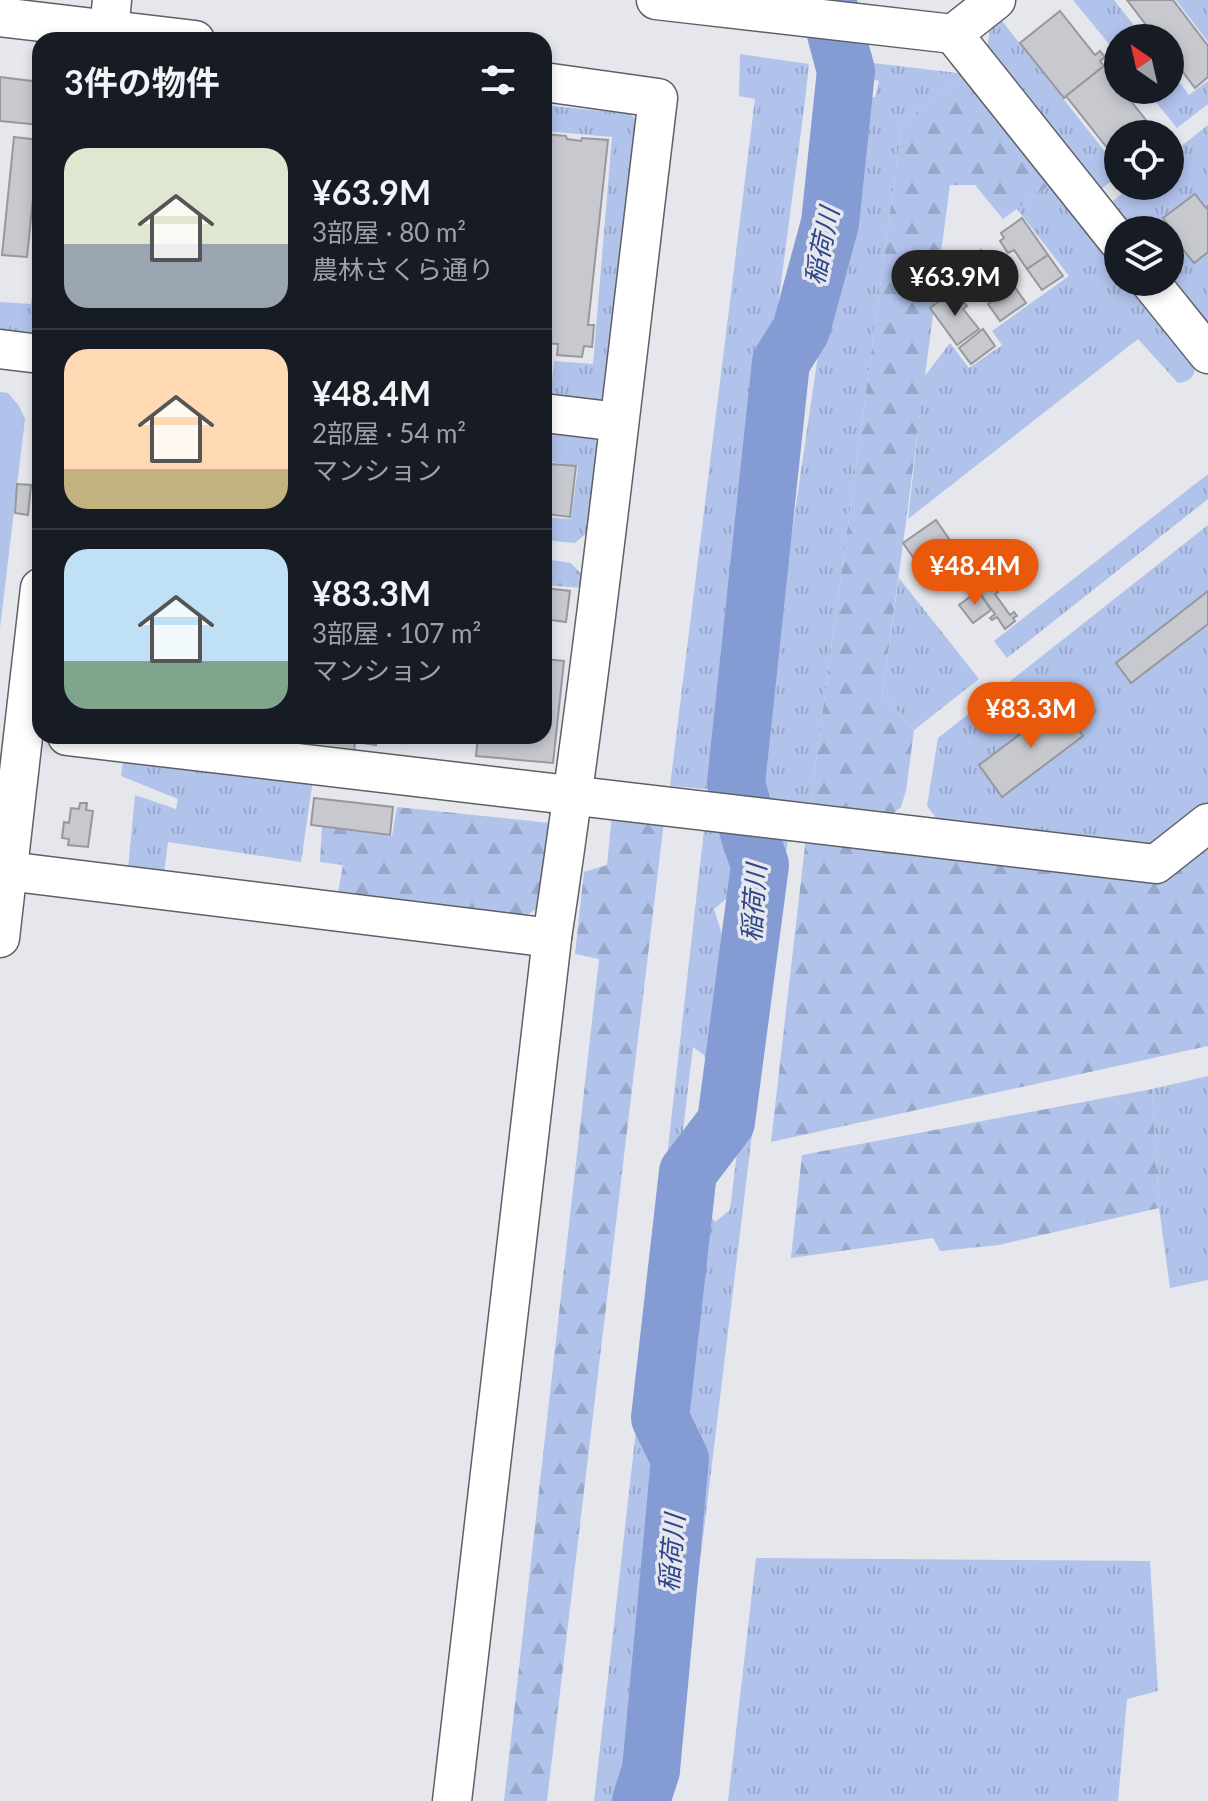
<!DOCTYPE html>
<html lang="ja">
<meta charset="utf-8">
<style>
body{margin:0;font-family:Lato,"Noto Sans JP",sans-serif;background:#242831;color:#f1f3f6;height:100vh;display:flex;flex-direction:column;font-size:30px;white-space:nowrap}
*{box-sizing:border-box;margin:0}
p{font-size:26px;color:#9ea1a6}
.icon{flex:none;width:44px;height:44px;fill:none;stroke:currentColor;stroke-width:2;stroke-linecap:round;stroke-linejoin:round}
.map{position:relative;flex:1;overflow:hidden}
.sheet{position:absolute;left:32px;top:32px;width:520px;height:712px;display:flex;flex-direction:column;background:#171b24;border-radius:24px;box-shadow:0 4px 12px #0003}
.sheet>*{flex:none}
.needle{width:52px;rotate:326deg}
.fabs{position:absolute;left:1104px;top:24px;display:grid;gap:16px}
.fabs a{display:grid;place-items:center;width:80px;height:80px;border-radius:50%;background:#171b24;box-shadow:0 4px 12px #0003;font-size:40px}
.price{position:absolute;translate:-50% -68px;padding:0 18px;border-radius:28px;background:#ea580c;color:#fff;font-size:26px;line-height:52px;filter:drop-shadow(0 2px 4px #0008)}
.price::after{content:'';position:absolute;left:50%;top:48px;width:24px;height:18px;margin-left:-12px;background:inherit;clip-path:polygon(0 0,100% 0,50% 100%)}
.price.on{background:#222;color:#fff}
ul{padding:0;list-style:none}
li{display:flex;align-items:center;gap:24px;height:200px;padding:0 32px}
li+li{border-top:2px solid #363941}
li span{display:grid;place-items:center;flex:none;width:224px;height:160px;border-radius:24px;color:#555}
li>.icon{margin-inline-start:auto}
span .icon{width:96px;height:96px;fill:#fffc;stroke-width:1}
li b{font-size:34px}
h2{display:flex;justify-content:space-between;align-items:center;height:96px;padding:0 32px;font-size:34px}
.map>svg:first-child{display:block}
</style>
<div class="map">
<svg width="1208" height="1801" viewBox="0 0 1208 1801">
<defs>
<pattern id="grass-tufts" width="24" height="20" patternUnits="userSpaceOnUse" patternTransform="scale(2)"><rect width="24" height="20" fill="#b1c2eb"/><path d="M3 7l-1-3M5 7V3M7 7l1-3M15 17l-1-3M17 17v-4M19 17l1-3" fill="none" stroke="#97a6c9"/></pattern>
<pattern id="forest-firs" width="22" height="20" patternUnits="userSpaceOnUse" patternTransform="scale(2)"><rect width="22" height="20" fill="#b1c2eb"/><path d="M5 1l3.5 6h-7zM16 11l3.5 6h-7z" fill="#97a6c9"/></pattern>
</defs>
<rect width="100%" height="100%" fill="#e5e7ed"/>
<g fill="url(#grass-tufts)">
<polygon points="1073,0 1114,0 1144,38 1118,38 1118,55"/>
<polygon points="1176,0 1208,0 1208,42"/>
<polygon points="999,17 1110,158 1118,153 1118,176 1099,191 986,54 991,23"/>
<polygon points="740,54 809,64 805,101 716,775 707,789 670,786 755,99 739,96"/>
<polygon points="865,62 966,74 902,124 810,806 753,798 856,96 875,97 879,81 863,76"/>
<polygon points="1170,70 1189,95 1208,81 1208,104 1177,128 1146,90 1170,90"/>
<polygon points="544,105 630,114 636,119 639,128 609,385 603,399 594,406 550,401 554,361 593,364 612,137 544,131"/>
<polygon points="1208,125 1208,332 1170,282 1170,230 1128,230 1108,205 1131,186 1170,186 1170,155"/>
<path d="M 1048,186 L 1053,186 L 1118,268 L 1118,282 L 1129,282 L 1194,363 C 1197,376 1189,382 1178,383 L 1138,339 L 908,519 L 924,377 L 950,343 L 969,368 L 1002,345 L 992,331 L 1069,276 L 1017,209 Z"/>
<polygon points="40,233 40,337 0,333 0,302 31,304"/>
<polygon points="548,432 591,436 602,446 591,530 575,543 544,540 544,517 571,519 578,466 545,461"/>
<polygon points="1208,474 1208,499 1007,658 994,641"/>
<polygon points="1208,525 1208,805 1151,850 947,822 936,818 927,806 938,738"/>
<polygon points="899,578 979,679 914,730 882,694"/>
<polygon points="124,755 313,780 301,862 168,842 164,873 128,869 135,795 176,809 178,799 121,776"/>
<polygon points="704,830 730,834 745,857 742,886 714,909 728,953 717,1104 704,1055 693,1047 646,1437 659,1467 640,1744 621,1790 620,1801 594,1801"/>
<polygon points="765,836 788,838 671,1801 658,1801 664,1776 698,1449 671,1422 698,1174 708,1173 706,1208 715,1222 730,1210 772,863"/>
<polygon points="1208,1076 1208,1280 1170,1288 1159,1208 1152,1089"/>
<polygon points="756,1558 1150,1561 1158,1691 1127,1699 1118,1801 728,1801"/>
</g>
<g fill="url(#forest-firs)">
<path d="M 966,74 L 1048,186 L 1003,219 L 975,185 L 950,185 C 927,355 907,524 882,694 L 914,730 L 906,791 L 901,807 L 891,815 L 810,806 L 902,124 Z"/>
<polygon points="544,559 571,563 582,575 583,588 544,585"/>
<polygon points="397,807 550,823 536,909 527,915 513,917 338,892 343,865 320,862 322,827 392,836"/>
<polygon points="612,815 664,821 547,1801 504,1801 599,959 575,954 584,872 607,865"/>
<polygon points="806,837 1161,880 1208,843 1208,1046 771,1142"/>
<polygon points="1152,1089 1159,1208 999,1245 940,1251 933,1238 791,1258 802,1155"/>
</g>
<polygon fill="#b1c2eb" points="0,392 8,393 19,406 25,419 0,628"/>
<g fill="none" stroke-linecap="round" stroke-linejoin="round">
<polyline stroke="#849bd3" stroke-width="58" points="641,1801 651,1770 680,1459 660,1418 688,1172 726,1122 760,865 750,836 736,783 781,362 801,330 830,223 846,71 827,0"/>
</g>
<g fill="#c7c9cf" stroke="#96989d" stroke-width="2">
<polygon points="1127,0 1173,0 1208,46 1208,77 1195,88 1170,55 1170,38 1156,38"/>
<polygon points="1060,11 1095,55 1100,51 1105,57 1100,61 1104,66 1064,98 1020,43"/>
<polygon points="1104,66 1118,84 1118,90 1122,90 1150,125 1138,134 1118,134 1118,150 1112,154 1066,96"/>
<polygon points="0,77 40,82 40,125 0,121"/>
<polygon points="544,134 566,136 567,139 581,141 582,138 608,140 588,325 594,325 592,347 584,346 582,357 557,355 558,344 544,343"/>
<polygon points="14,137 39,140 27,257 2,255"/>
<polygon points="1195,194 1206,208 1208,206 1208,252 1194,263 1176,241 1172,243 1170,240 1170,232 1172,230 1163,218"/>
<polygon points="1022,218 1048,255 1027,269 1014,250 1008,253 1000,241 1004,238 1001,233"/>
<polygon points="981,250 984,255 988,252 996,264 993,266 1007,287 988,300 972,277 966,280 961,272 963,269 960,265"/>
<polygon points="1048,255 1063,276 1042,290 1027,269"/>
<polygon points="1014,286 1026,303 1000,321 988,304"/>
<polygon points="950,293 953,299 958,295 967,306 963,309 979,329 957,345 930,308"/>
<polygon points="983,329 995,346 971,364 959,348"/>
<polygon points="551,464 576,466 570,517 546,514"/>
<polygon points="17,484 31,485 28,515 15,513"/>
<polygon points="936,520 965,562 933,585 903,543"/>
<polygon points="983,578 989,586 992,584 998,592 995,594 1010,615 1014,612 1017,616 1013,618 1015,621 1005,629 997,617 992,620 990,618 995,614 973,584"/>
<polygon points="544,588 570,591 566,622 544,619"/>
<polygon points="978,591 991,610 973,623 959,605"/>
<polygon points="1208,591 1208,624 1131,683 1116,663"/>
<polygon points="544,659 564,661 553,763 476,756 478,736 544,736"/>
<polygon points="1060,704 1083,736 1002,797 979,765"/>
<polygon points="284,736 355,736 354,759 282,750"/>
<polygon points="355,736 403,736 402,743 377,739 376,745 356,742"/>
<polygon points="314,798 393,807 390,835 311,825"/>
<polygon points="80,803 87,803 86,810 93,811 88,847 68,845 69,839 62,838 64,822 69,823 71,808 79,809"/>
</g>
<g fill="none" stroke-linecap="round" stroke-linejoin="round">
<g stroke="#5e6065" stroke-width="41">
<g id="minor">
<polyline points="656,0 953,34"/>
<polyline points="0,17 195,40"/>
<polyline points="953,34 1118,241"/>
<polyline points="953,34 996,0"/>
<polyline points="108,40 112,0"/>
<polyline points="1150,282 1208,354"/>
<polyline points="0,349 40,354"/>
<polyline points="544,413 619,422"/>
<polyline points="67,736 1156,864 1208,823"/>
<polyline points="0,870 552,938"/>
<polyline points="0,938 40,588"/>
<path d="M 452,1801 L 552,938 C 594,659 624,378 658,98 L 544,82"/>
</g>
</g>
<use href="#minor" stroke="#fff" stroke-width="38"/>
</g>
<g text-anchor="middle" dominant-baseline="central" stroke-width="7" stroke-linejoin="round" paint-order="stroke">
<g font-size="26" font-style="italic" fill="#2e4589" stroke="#e5e7ed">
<text transform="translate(821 246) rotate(-78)">稲荷川</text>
<text transform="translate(753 903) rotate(-86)">稲荷川</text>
<text transform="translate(671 1553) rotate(-85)">稲荷川</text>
</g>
</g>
</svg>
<div class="fabs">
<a><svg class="needle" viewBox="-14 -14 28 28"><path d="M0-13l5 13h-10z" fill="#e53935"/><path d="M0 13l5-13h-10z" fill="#9ea1a6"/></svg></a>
<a><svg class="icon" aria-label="locate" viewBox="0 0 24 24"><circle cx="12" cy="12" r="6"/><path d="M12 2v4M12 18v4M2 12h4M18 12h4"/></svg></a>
<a><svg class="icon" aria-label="layers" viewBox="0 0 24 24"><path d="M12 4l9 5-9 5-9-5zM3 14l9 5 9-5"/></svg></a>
</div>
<b class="price on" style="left:955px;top:318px">¥63.9M</b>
<b class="price" style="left:975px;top:607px">¥48.4M</b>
<b class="price" style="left:1031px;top:750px">¥83.3M</b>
<section class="sheet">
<h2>3件の物件<svg class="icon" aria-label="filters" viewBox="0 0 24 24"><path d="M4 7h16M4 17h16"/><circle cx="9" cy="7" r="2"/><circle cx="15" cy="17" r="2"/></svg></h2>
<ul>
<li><span style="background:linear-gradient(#dfe7d0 60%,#9aa5b1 0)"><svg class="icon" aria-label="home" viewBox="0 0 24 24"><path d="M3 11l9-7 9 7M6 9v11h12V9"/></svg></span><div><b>¥63.9M</b><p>3部屋 · 80 m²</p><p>農林さくら通り</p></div></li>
<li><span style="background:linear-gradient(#ffd9b3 75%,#c2b280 0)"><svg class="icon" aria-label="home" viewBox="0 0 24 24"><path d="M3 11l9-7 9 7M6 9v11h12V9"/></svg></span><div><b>¥48.4M</b><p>2部屋 · 54 m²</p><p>マンション</p></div></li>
<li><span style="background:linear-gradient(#bfe0f5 70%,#7fa58c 0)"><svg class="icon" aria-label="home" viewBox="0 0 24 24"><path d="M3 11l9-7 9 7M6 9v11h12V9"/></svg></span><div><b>¥83.3M</b><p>3部屋 · 107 m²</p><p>マンション</p></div></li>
</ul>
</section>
</div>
